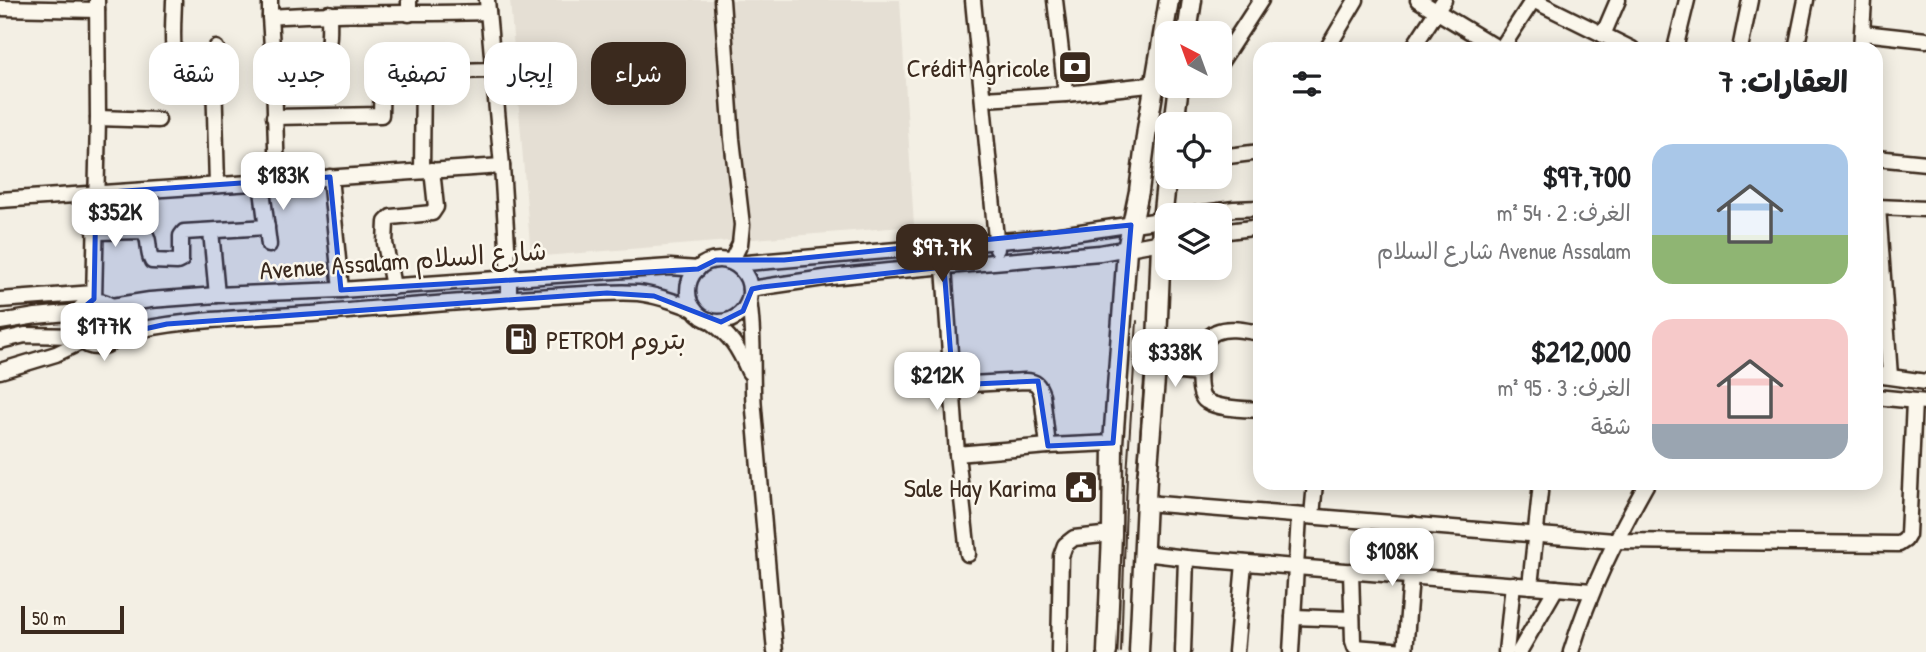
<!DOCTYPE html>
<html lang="ar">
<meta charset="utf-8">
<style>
body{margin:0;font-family:"Patrick Hand","Playpen Sans Arabic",sans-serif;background:#f6f6f6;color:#202124;direction:rtl;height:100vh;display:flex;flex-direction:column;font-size:26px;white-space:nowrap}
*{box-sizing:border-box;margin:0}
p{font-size:23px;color:#757577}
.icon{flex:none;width:38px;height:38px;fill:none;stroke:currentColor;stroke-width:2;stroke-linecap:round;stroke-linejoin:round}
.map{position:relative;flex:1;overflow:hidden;direction:ltr}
.sheet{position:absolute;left:1253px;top:42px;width:630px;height:448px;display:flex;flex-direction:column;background:#fff;border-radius:21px;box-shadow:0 4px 18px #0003;direction:rtl}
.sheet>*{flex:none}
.top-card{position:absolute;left:21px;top:42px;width:665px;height:63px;direction:rtl;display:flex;gap:14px}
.needle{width:46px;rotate:319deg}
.controls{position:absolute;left:1155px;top:21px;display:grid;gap:14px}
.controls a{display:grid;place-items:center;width:77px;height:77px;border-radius:14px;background:#fff;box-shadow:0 4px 18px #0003;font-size:35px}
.scale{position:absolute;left:21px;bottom:18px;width:103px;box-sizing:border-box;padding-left:7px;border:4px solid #3b2a1e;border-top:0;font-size:19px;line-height:24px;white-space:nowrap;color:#3b2a1e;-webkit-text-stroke:5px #fbf7ec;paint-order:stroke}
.price{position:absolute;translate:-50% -60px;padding:0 16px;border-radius:14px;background:#fff;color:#222;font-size:23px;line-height:46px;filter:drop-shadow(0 2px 4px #0008)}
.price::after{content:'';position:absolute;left:50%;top:42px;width:21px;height:16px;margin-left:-10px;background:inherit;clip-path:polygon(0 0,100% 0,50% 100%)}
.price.selected{background:#3b2a1e;color:#fff}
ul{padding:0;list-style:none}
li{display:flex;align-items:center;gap:21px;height:175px;padding:0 35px}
li span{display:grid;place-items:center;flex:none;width:196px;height:140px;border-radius:21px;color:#555}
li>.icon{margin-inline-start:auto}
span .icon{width:84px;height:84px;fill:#fffc;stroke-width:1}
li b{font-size:30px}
h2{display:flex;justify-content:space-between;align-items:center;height:84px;padding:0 35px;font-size:30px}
.chip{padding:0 24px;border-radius:21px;background:#fff;box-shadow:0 4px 18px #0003;font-size:24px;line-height:63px}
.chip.selected{background:#3b2a1e;color:#fff}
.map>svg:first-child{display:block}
</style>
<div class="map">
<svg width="1926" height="652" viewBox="0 0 1926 652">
<rect width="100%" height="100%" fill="#f3efe4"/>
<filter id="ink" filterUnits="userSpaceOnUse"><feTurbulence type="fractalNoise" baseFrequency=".0143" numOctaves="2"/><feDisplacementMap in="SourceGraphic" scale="14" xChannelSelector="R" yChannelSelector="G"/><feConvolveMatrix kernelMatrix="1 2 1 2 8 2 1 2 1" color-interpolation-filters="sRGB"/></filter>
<g filter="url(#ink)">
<polygon fill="#e5dfd4" points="510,0 900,0 914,226 531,257"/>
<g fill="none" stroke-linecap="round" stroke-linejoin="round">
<g stroke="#3b2a1e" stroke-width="19">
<g id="minor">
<path d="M 174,0 C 174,15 169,62 181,71 C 189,78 204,77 214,77"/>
<polyline points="270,0 270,17"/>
<polyline points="409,0 409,14"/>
<polyline points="487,0 502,166 509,277 509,298"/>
<polyline points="722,0 732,139 742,225 740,244 731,262"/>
<polyline points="973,0 997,249"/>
<polyline points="1055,0 1066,94"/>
<polyline points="1418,0 1499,49"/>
<polyline points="1533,0 1632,49"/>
<polyline points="0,8 97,10"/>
<polyline points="1863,33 1926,40"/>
<polyline points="1603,35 1618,0"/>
<polyline points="216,48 214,77 217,185"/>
<polyline points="1327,49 1356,0"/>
<polyline points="1412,49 1444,0"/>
<polyline points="1501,49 1533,0"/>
<polyline points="1675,49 1687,0"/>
<polyline points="1740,49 1750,0"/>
<polyline points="1796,49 1806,0"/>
<polyline points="1861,49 1864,0"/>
<path d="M 304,56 C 310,56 318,58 323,55 C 331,50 329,22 329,13"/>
<polyline points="1220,63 1261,0"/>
<polyline points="983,99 1066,94 1167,83"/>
<polyline points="274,117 381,115 382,73 493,70"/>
<polyline points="98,118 158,120"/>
<polyline points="1220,157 1260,152"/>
<polyline points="1876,158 1926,163"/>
<polyline points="422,171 423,72"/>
<polyline points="330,177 341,290"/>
<path d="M 277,181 L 274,77 L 270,17 C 342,12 415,14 488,12"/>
<polyline points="261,182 269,245"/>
<polyline points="0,200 502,166"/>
<polyline points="1876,207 1926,209"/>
<polyline points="1878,207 1890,376"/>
<polyline points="1190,215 1234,209 1260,208"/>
<polyline points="211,231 217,295"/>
<path d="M 95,232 L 142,231 C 152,238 146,251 152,261 L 177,262 L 181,260 L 181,236 L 184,232 L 267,227"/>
<polyline points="1220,232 1260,227"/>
<circle cx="719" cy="291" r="31"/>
<polyline points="735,264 1047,237 1167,219"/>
<polyline points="944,267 957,454 968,554"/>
<polyline points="393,287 385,243 386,222 391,217 432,213 436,207 432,170"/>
<polyline points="750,289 831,277 889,271 1100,253 1167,241"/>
<polyline points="0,300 94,293"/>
<polyline points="94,301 98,118 97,0"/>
<path d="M 749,301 C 755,336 751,374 754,410 L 775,652"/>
<circle cx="97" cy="324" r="23"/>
<polyline points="112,306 150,300 217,295 341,290 670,267 698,269"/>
<path d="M 709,320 C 731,336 738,347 749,372"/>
<polyline points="0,322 36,316 78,312"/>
<path d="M 1260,333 C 1247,331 1229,326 1216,332 C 1211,334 1207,339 1204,343 C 1200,354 1195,395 1206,401 C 1218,409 1245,409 1260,410"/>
<path d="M 117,335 C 184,317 254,319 323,313 C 400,307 476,300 552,296 C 581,295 609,291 638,293 C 657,295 676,302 694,309"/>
<polyline points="0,341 25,335 78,336"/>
<polyline points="1156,367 1180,372 1199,374"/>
<polyline points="0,371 56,354 83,341"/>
<polyline points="1876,375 1926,382"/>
<path d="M 953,385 L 1025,381 C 1036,381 1039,385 1042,395 L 1048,446"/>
<polyline points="1876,397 1926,402"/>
<polyline points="957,454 1048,446 1113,443"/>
<polyline points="1146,503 1614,541 1899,544 1905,540 1908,535 1914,401"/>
<polyline points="1312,516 1315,483"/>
<polyline points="1144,553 1186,558 1592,591"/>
<polyline points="1351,571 1353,641 1355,647 1405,651"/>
<polyline points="1530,586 1541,483"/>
<polyline points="1293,617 1352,619"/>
<polyline points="1059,652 1061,556 1065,545 1074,538 1112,534"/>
<polyline points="1183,652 1186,558"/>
<polyline points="1236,652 1244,563"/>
<polyline points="1291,652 1299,516"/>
<polyline points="1405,652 1411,576 1413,524"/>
<polyline points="1506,652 1513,584"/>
<polyline points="1519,652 1556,588"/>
<path d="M 1571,652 C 1590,590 1615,540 1647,483"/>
</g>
</g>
<g stroke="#3b2a1e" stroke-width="23">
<g id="major">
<polyline points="1187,33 1192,0"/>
<polyline points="1174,124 1179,86"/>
<polyline points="1107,652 1112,534 1113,443 1127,249 1139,191 1147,129 1169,0"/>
<polyline points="1139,652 1147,479 1156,367 1162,220 1167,174"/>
</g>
</g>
<use href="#minor" stroke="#fbf7ec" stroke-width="14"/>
<use href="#major" stroke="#fbf7ec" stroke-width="18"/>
<g stroke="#3b2a1e" stroke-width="2">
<polyline points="1138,470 1147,334"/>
<polyline points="1121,652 1127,475 1137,321"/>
</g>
</g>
</g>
<path fill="#1d4ed8" fill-opacity="0.2" stroke="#1d4ed8" stroke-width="5" stroke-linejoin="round" d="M 330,177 L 341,290 L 698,269 L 716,260 L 784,260 L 1131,225 L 1113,443 L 1048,446 L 1038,381 L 953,385 L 944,267 L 762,287 L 752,289 L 743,311 L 721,322 L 654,296 L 607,293 L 167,324 L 117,335 L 101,346 L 83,341 L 75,324 L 78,312 L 94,299 L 96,193 Z"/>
<defs>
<g id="bank-square" transform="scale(1.75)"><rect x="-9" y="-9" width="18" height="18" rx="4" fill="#3b2a1e" stroke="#fbf7ec"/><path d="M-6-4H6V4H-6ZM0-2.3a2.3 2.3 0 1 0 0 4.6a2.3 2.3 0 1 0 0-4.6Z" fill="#fff"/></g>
<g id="fuel-square" transform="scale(1.75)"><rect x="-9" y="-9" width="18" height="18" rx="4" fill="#3b2a1e" stroke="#fbf7ec"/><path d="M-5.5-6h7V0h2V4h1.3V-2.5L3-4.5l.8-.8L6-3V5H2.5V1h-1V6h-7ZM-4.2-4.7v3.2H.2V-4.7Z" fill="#fff"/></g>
<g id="civic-square" transform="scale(1.75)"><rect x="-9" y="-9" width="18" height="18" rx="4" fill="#3b2a1e" stroke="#fbf7ec"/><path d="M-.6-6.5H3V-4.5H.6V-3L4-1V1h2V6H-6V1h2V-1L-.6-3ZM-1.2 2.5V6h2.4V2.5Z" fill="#fff"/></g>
</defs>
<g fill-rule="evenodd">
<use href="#bank-square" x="1075" y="67"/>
<use href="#fuel-square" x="521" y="339"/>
<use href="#civic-square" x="1081" y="487"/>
</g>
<g text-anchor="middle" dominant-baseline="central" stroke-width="5" stroke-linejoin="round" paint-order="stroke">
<g font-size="26" fill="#3b2a1e" stroke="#fbf7ec" text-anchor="end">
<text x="1050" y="67">Crédit Agricole</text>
<text x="546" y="339" text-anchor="start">PETROM بتروم</text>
<text x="1056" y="487">Sale Hay Karima</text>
</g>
<g font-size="26" fill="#3b2a1e" stroke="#fbf7ec">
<text transform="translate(403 260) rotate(-4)">Avenue Assalam شارع السلام</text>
</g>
</g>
</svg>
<div class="controls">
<a><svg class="needle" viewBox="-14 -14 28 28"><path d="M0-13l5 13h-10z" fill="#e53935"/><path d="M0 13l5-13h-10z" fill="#757577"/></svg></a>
<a><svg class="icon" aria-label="locate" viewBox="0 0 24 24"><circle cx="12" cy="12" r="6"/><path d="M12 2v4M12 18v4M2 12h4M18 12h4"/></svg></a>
<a><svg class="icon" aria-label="layers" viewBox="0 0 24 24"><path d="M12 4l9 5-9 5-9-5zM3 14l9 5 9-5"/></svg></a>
</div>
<div class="scale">50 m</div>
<b class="price" style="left:283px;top:212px">$183K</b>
<b class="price" style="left:115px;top:249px">$352K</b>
<b class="price selected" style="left:942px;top:284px">$97.7K</b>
<b class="price" style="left:104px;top:363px">$177K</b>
<b class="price" style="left:1175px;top:389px">$338K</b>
<b class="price" style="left:937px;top:412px">$212K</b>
<b class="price" style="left:1392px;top:588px">$108K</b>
<div class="top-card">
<a class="chip selected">شراء</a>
<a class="chip">إيجار</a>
<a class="chip">تصفية</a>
<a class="chip">جديد</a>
<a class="chip">شقة</a>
</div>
<section class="sheet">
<h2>العقارات: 7<svg class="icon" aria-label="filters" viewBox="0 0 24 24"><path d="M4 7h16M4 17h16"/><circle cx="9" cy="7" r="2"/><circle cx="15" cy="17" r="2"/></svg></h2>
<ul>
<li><span style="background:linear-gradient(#a9c7e8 65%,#8fb573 0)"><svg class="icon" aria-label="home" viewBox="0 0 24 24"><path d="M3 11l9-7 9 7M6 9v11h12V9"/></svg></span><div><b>$97,700</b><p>الغرف: 2 · 54 m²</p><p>Avenue Assalam شارع السلام</p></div></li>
<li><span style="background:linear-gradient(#f6c9c9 75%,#9aa5b1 0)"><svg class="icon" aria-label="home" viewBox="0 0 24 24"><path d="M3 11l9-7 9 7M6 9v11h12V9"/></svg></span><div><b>$212,000</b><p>الغرف: 3 · 95 m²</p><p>شقة</p></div></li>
</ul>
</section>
</div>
